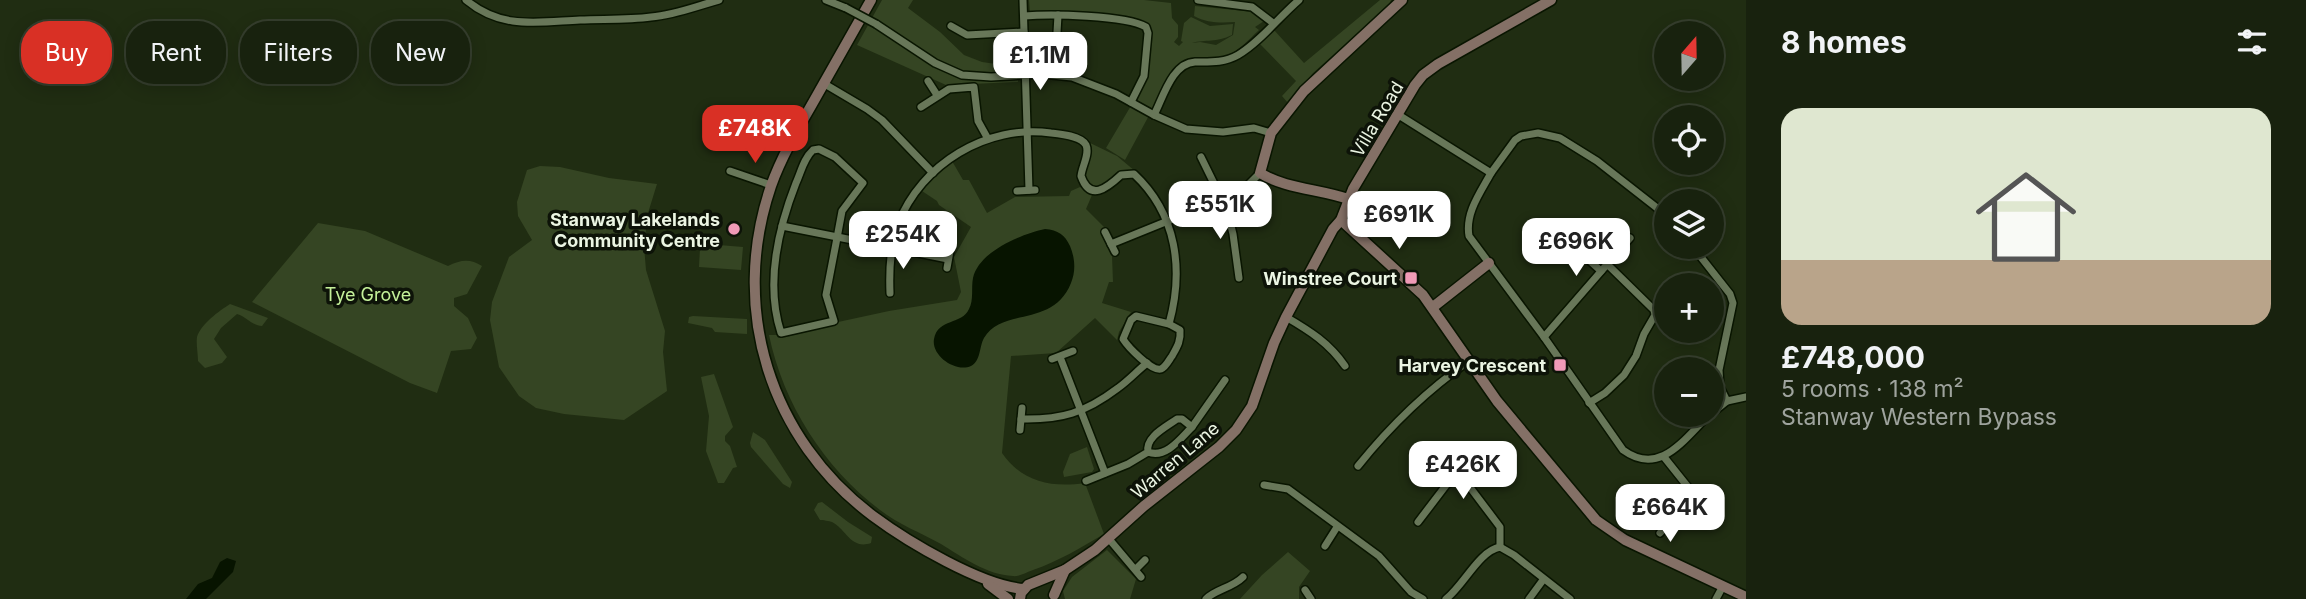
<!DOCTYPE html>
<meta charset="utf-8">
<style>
body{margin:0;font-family:Inter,sans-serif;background:#212a17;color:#f1f3f6;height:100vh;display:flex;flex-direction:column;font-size:26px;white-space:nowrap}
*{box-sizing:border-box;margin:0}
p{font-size:23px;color:#9fa49e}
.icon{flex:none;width:38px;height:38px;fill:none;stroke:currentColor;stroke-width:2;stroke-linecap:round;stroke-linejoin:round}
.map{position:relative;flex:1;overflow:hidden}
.drawer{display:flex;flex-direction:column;background:#18220e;width:560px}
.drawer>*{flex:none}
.top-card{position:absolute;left:21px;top:21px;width:665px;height:63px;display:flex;gap:14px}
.needle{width:46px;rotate:20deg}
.controls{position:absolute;left:1654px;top:21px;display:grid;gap:14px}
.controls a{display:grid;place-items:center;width:70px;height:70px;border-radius:50%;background:#18220e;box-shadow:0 4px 18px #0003,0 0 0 2px #363f2e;font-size:35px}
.price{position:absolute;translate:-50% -60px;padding:0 16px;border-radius:14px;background:#fff;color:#222;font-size:23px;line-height:46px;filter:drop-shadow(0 2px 4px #0008)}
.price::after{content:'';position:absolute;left:50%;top:42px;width:21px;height:16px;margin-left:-10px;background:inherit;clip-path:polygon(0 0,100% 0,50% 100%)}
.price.current{background:#d93025;color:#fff}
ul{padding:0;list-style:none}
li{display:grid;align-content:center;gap:14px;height:371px;padding:0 35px}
li span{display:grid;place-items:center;height:217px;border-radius:21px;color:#555}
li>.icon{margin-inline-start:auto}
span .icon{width:126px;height:126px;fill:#fffc;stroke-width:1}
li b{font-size:30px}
h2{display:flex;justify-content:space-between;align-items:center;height:84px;padding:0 35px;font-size:30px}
.tag{padding:0 24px;border-radius:28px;background:#18220e;box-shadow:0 4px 18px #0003,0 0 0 2px #363f2e;font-size:24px;line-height:63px}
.tag.current{background:#d93025;color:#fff}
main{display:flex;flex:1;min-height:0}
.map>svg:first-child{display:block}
</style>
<main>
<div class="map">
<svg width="1746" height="599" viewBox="0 0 1746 599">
<rect width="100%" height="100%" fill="#202d12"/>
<g fill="#354523">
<polygon points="882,0 913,0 908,8 940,32 964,55 982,62 1017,67 1018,82 946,85 857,45"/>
<path d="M 1029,0 L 1144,0 L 1171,3 L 1172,18 L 1178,25 L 1178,37 L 1174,42 L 1179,46 L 1183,42 L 1181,41 L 1184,23 L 1191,17 L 1210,26 L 1233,24 L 1232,35 C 1216,43 1206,39 1192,43 L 1200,42 L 1216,45 L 1233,35 L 1235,22 C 1220,23 1207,23 1194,16 L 1195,6 L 1255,12 L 1264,21 L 1255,27 L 1259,30 C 1248,40 1239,52 1224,56 C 1213,60 1202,56 1191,59 C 1173,63 1163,91 1158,107 L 1153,108 L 1125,160 L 1106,148 L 1145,82 L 1146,23 L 1142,21 L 1057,12 L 1030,13 Z"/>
<polygon points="1380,0 1391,0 1389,5 1313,73 1288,103 1282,96 1296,81 1260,44 1274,30 1304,63"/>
<path d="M 1086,141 L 1117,156 L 1135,171 C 1120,170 1117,177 1106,184 C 1078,201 1086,152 1086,141 Z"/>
<path d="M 952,161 L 963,180 L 969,180 L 987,213 L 1015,197 L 1069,196 L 1071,191 L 1080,187 L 1092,195 L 1086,209 L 1106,229 L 1101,233 L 1112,256 L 1113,282 L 1109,282 L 1102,303 L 1131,312 L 1119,332 L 1117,340 L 1095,318 L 1056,353 L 1011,356 L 1002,453 C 1022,482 1051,488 1085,483 L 1104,534 C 1080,548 1059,561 1033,570 C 1027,572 1019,577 1013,576 C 987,575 962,557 941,544 C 921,533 898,524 880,510 C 824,468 783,403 769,335 L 778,335 L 889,311 L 957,300 L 961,292 L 954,257 L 971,227 L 939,205 L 937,201 L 922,191 L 935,175 Z"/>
<polygon points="540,166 560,167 609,178 657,184 648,213 644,246 646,270 665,331 663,352 667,391 624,420 564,414 536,408 519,396 499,367 490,320 492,302 509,257 532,240 518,216 517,202 527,170"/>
<path d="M 318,223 L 365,231 L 448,266 C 460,260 470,258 482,266 L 467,294 L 454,298 L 454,306 L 468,318 L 477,338 L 471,349 L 451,351 L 437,393 L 410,383 L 252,302 Z"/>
<polygon points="719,245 743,247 741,270 699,267 700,248 719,250"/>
<path d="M 230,304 L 268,318 L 262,326 C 251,325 247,317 237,314 L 221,328 L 214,339 L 227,357 L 222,363 L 205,368 L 198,361 C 198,354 196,344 197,337 C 201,324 219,311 230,304 Z"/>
<polygon points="693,316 747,319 747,334 715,332 712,328 688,323 689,317"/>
<polygon points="714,374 733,427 725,436 725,441 730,446 737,467 733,468 724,483 718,483 706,451 709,416 701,377"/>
<polygon points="753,432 765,440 792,482 790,488 783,484 751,447 750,443"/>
<polygon points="1087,447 1094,469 1092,472 1064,477 1063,472 1070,454"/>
<path d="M 822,502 L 848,522 L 872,537 L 871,543 C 851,550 846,529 832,522 C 830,521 822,520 820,520 L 814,510 L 818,503 Z"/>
<polygon points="1107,550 1136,579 1130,599 1065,599 1063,591 1072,577"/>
<polygon points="1288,552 1310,571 1299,587 1299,599 1240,599 1262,575"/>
</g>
<g fill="#071400">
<path d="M 1045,229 C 1058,230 1065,235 1070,246 C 1075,258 1076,271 1071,283 C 1053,328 1002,307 984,338 C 979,347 981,361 971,366 C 956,373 931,356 934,339 C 938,318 962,325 969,309 C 974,300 971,288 973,278 C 979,251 1022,234 1045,229 Z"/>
<polygon points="227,558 236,561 233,572 206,599 186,599 198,584 212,578 220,562"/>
</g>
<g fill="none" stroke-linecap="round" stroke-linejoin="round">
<g stroke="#091500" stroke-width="10">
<g id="street">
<path d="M 466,0 C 502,30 538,22 580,20 C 604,19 628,20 651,17 C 675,15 697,6 719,0"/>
<polyline points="826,0 846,8"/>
<polyline points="1023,0 1029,190"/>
<polyline points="1198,0 1252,7 1273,23"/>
<path d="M 1024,16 C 1050,14 1126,15 1146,27 L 1148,33 L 1144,76 L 1131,102"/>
<polyline points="876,24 935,63 962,75 991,77 1042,74 1072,77 1116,94 1154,115 1186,129 1223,132 1254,128 1271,133"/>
<polyline points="951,26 967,35 1024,32"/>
<polyline points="1056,50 1058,15"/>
<polyline points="928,81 937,95"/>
<polyline points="823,83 867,109 882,120 933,173"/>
<polyline points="921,107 949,89 974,87 978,121 988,139"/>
<path d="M 1397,114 L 1491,173 C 1480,193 1465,213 1469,236 L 1544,337 L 1623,450 C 1660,477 1684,439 1709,415"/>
<path d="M 1154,115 C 1163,98 1172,63 1195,62 C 1210,62 1224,63 1238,55 C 1260,42 1279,17 1299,0"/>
<path d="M 819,149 L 835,157 L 863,183 L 842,211 L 837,238 L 826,295 L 834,321 L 781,333 C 765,284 778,229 796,183 C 801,172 804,158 813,150 Z"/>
<polyline points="1201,157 1227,210 1233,234 1239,278"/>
<polyline points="730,171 771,185"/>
<polyline points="1491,173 1515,140 1521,136 1538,133 1560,138 1597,161 1666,215"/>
<polyline points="1017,191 1035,190"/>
<polyline points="1549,224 1601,271"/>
<polyline points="782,226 948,259"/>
<polyline points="1105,232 1115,252"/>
<polyline points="1111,244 1242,191 1260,173"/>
<polyline points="1693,247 1730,294 1733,303 1719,370 1720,387 1727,401"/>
<polyline points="947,268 950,251"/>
<path d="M 890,293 C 889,269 890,246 898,224 C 921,164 987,124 1051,133 C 1061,134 1081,136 1086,145 C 1090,154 1082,166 1081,176 C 1090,202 1107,188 1121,175 L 1134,174 C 1177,214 1184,270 1169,324"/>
<path d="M 1136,316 L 1169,324 L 1180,330 C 1181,341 1177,347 1172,356 C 1169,360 1166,367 1161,369 C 1152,372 1128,347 1123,339 L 1131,320 Z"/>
<path d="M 1286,317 C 1310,331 1329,343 1345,366"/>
<polyline points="1544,337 1630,238"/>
<polyline points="1060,357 1105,473"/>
<polyline points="1052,359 1073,351"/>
<polyline points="1589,403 1605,393 1624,375 1636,356 1644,334 1655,315 1654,310 1607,264"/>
<polyline points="1712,413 1727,401 1746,397"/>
<path d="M 1021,419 C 1061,420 1085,413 1118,388 C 1128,381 1137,371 1147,363"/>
<polyline points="1192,427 1225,380"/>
<polyline points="1020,430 1022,408"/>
<polyline points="1664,457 1688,487 1693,497"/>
<path d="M 1358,466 C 1391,425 1426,391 1469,361"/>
<path d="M 1086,481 L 1128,464 L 1148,452 C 1166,459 1181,438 1192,427 L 1182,419 L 1177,419 C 1166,427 1145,437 1148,452"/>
<polyline points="1264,485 1288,489 1379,556 1411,592 1423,599"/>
<polyline points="1418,522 1447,484 1457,480 1469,486 1500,527 1500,547"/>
<polyline points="1660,533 1693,497 1706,497"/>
<polyline points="1109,539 1141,577"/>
<polyline points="1325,546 1337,527"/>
<polyline points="1136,569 1145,560"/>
<polyline points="1305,590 1311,599"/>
<path d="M 1206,599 C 1216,589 1232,588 1243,577"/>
<path d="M 1446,599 C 1464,585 1479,551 1500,547 L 1514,555 L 1570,599"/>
<polyline points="1529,599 1543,580"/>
<polyline points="1716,599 1723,586"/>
</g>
</g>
<g stroke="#091500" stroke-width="13">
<g id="secondary">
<path d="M 871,0 C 851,35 831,70 811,106 C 796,132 781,158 771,186 C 729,309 770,439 873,516 C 908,542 982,586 1024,589"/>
<path d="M 1348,199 C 1320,189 1286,189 1260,173 L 1271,133 L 1304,91 L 1402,0"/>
<polyline points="1341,220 1423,295 1497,401 1596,520 1625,540 1746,597"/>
<polyline points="1433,307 1489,263"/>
<polyline points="988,584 1008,599"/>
<polyline points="1054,595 1065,570"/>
<polyline points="1020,599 1021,593 1028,585 1065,570 1095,550 1144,506 1219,447 1236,430 1252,406 1274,343 1286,317 1333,229 1341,220 1353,189 1415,85 1423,75 1438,64 1551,0"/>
</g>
</g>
<use href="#street" stroke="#687759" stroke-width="7"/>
<use href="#secondary" stroke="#847066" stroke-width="10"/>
<g stroke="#091500" stroke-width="10" stroke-linecap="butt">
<polyline id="street-bridge" points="846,8 876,24"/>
</g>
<use href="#street-bridge" stroke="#687759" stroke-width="7"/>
</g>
<g fill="#f09ab7" stroke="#0d1308" stroke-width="2.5">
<circle cx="734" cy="229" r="7"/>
<rect x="1404" y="271" width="14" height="14" rx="3.5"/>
<rect x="1553" y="358" width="14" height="14" rx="3.5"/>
</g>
<g text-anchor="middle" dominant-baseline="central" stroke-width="7" stroke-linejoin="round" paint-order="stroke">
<g font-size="18" fill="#ebf5e3" stroke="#0d1308">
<text transform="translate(1377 119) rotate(-59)">Villa Road</text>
<text transform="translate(1175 460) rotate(-40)">Warren Lane</text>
</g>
<g font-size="18" font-weight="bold" fill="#ebf5e3" stroke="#0d1308" text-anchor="end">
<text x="720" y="219">Stanway Lakelands<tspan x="720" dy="21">Community Centre</tspan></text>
<text x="1397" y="278">Winstree Court</text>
<text x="1546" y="365">Harvey Crescent</text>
</g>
<g font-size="18" fill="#c4f099" stroke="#0d1308">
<text x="368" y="294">Tye Grove</text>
</g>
</g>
</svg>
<div class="controls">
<a><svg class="needle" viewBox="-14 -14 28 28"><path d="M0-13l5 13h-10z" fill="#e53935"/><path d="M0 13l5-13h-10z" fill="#9fa49e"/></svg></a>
<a><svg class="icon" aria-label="locate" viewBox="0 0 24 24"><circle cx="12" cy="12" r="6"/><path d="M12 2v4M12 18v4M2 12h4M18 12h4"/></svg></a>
<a><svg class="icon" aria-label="layers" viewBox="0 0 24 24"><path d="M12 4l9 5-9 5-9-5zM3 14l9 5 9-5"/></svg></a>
<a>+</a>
<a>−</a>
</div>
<b class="price" style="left:1040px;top:92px">£1.1M</b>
<b class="price current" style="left:755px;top:165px">£748K</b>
<b class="price" style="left:1220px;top:241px">£551K</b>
<b class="price" style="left:1399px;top:251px">£691K</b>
<b class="price" style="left:903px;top:271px">£254K</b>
<b class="price" style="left:1576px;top:278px">£696K</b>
<b class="price" style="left:1463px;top:501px">£426K</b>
<b class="price" style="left:1670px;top:544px">£664K</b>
<div class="top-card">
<a class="tag current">Buy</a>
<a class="tag">Rent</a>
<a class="tag">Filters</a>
<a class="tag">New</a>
</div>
</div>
<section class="drawer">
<h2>8 homes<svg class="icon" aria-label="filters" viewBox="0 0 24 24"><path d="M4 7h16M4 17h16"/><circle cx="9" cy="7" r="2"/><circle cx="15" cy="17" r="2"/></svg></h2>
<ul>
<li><span style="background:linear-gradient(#dfe7d0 70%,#b9a48a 0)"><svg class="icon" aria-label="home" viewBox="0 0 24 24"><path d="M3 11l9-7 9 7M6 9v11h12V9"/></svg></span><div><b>£748,000</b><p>5 rooms · 138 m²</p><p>Stanway Western Bypass</p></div></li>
</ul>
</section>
</main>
